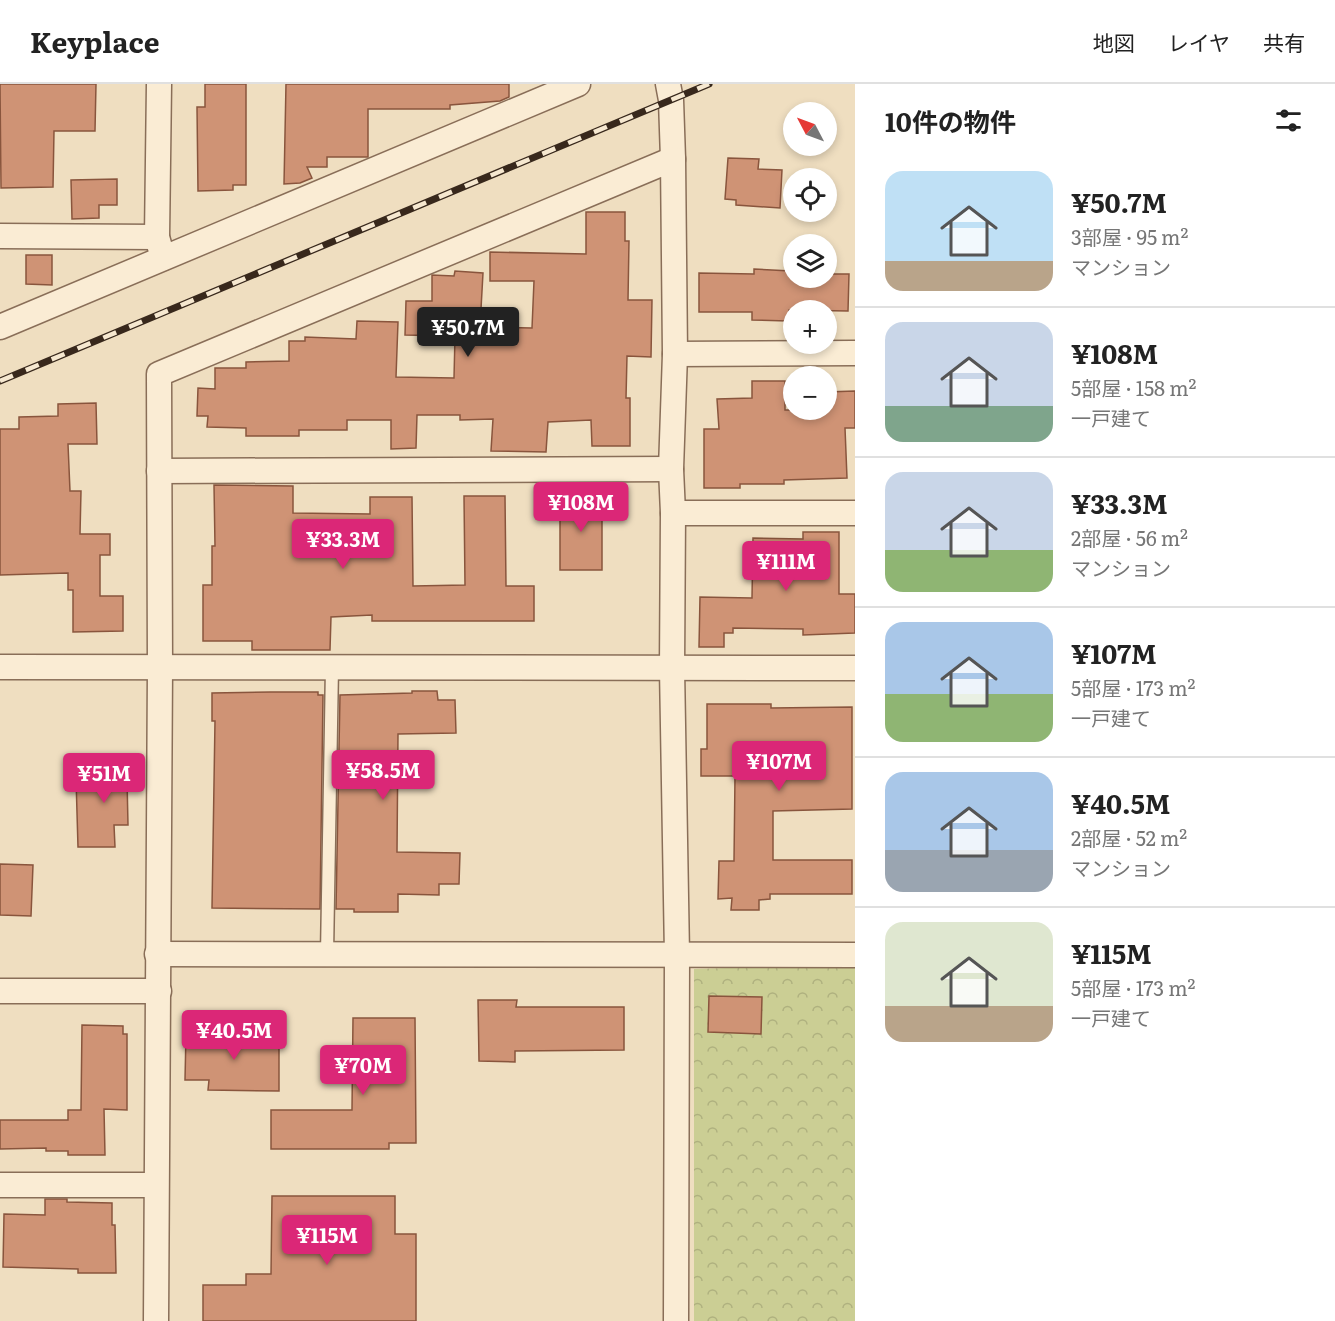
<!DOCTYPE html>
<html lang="ja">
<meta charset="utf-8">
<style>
body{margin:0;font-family:Literata,"Noto Sans JP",serif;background:#f2f2f2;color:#222;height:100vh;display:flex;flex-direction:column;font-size:22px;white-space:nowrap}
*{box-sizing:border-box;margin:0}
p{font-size:20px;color:#767676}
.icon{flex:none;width:33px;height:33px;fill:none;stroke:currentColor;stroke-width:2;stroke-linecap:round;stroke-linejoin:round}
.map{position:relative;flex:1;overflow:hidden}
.details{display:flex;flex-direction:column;background:#fff;width:480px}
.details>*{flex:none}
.needle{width:39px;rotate:311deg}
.buttons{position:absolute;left:783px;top:18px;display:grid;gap:12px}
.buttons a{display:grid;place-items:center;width:54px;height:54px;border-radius:50%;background:#fff;box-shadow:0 3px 9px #0003;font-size:30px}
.price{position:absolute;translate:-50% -51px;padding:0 14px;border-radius:6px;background:#db2777;color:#fff;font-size:20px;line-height:39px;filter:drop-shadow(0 2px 3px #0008)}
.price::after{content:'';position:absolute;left:50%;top:36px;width:18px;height:14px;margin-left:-9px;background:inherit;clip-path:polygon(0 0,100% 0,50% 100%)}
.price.current{background:#222;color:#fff}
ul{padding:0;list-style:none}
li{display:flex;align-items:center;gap:18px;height:150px;padding:0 30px}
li+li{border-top:2px solid #e0e0e0}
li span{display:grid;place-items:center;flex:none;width:168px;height:120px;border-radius:18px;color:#555}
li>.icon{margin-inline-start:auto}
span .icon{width:72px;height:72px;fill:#fffc;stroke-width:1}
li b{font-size:26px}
h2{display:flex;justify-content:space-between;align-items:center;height:72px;padding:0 30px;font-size:26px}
header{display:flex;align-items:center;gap:36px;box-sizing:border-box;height:84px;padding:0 30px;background:#fff;border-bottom:2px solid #e0e0e0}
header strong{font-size:28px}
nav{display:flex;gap:33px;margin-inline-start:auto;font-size:21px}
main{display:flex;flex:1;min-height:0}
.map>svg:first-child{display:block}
</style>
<header>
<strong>Keyplace</strong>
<nav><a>地図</a><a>レイヤ</a><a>共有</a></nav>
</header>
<main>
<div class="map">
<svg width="855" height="1237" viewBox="0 0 855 1237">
<defs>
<pattern id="park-crowns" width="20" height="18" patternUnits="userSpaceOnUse" patternTransform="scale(1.5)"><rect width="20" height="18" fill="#cbce94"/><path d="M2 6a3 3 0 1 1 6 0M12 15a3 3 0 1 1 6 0" fill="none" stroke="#afb17f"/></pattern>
</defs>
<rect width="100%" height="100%" fill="#efdec0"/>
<polygon fill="url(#park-crowns)" points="855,880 855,1237 694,1237 694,885"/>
<g fill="#cf9375" stroke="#89553d" stroke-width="1.5">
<polygon points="0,0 96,0 95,47 54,47 53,103 1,104"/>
<polygon points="205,0 246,0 246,101 233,101 233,106 198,107 197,23 205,23"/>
<polygon points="286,0 509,0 509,13 500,17 450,21 450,25 368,25 368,73 327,73 327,83 307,83 312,94 300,99 284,100"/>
<polygon points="728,74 759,75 758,85 782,86 780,124 736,121 736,116 725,115"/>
<polygon points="117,95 117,121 99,121 99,134 72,135 71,96"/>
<polygon points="586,128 625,128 625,157 629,157 628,216 652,216 651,273 627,272 626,314 630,314 630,362 592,362 591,336 548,338 546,368 491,367 493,335 460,336 460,331 417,331 416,364 391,365 391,336 347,336 347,346 299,346 299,352 246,352 246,344 207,343 208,332 197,332 198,304 215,305 215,284 246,284 246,278 289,277 289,257 305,257 305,253 356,255 357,237 398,238 396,293 454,294 455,252 405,251 406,217 432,217 432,191 454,192 455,187 483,189 480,243 532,244 534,197 490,197 490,168 586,170"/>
<polygon points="26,171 52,171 52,201 26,200"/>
<polygon points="754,185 791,187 794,194 826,194 826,190 849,190 848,227 789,226 788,237 752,236 752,228 699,228 699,189 754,190"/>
<polygon points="752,297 785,297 785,326 826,326 826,308 855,307 855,344 845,344 847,394 784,396 784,400 740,400 740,404 704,404 704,345 719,345 717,315 752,314"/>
<polygon points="96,319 97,360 68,360 70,407 81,407 80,450 110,450 110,471 100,471 100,512 123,512 123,547 73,548 73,506 68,506 68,489 0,491 0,345 19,345 19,333 58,332 58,320"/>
<polygon points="214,401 293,402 293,429 370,430 370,413 412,413 413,502 465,501 464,412 505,412 506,502 534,502 534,537 372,537 372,531 331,533 330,566 252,566 252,557 203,557 203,501 212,501 212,462 215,462"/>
<rect x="560" y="412" width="42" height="74"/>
<polygon points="803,448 839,448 839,510 855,510 855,549 803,551 803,545 733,544 733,549 724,549 724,563 699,563 700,513 752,514 753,454 803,455"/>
<polygon points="412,607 437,607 438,616 455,616 456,649 398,650 397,768 460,769 459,800 439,800 439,811 398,810 398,828 354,828 354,825 336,825 340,611 412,609"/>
<polygon points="271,608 318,608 318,611 323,611 320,825 212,824 215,637 212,637 212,609"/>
<polygon points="707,620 771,620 771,624 852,623 852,725 773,727 773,776 852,776 852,810 770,810 770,815 759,816 759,826 731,826 732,814 718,815 719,777 734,777 735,692 701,692 701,665 707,665"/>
<polygon points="113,674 139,675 138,696 127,695 128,741 114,741 115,763 78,763 76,694 112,693"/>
<polygon points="0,780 33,781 31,832 0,831"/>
<polygon points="709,912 762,913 761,950 708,948"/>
<polygon points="478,916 517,916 516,923 624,923 624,966 515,967 515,978 479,977"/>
<polygon points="353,934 415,934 416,1059 389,1059 389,1065 271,1065 271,1026 352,1026"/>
<polygon points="82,941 123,942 123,950 127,950 127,1026 104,1025 105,1071 68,1071 68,1067 46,1067 46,1064 0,1065 0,1036 68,1036 68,1026 81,1026"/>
<polygon points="186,950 279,951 279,1007 208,1006 209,996 185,996"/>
<polygon points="272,1112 395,1112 395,1150 416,1150 416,1237 203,1237 203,1201 246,1201 246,1190 271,1190"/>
<polygon points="45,1115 67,1115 67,1118 112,1119 112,1141 115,1141 116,1189 78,1189 78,1185 3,1183 4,1130 45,1131"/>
</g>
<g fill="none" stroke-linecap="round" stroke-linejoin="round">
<g stroke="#896e58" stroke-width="15">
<polyline id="lane" points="327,870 332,583"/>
</g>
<g stroke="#896e58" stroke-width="27">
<g id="street">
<polyline points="159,0 157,153 163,174"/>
<polyline points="668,0 671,16 673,75"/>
<polyline points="0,152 157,153"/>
<polyline points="0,243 578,0"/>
<polyline points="675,270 855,269"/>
<polyline points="159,387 671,385"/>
<polyline points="673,429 855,429"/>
<polyline points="0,583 855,584"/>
<polyline points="157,870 855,871"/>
<polyline points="0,907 159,907"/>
<polyline points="0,1101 156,1101"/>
<polyline points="156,1237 160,583 159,290 673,75 675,270 671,385 673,429 672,584 677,871 676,1237"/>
</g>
</g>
<use href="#lane" stroke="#faecd4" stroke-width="12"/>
<use href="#street" stroke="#faecd4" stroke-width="24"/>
<g stroke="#38281c" stroke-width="7">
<polyline id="rail" points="0,297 709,0"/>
</g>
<use href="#rail" stroke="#f6e8d0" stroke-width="4.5" stroke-dasharray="14" stroke-linecap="butt"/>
</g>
</svg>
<div class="buttons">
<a><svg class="needle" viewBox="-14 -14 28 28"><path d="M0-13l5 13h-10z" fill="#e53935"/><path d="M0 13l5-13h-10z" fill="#767676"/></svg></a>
<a><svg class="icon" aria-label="locate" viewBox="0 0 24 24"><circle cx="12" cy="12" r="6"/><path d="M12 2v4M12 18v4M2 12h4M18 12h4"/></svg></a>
<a><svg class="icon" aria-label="layers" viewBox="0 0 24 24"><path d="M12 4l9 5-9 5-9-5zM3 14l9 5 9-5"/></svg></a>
<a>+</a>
<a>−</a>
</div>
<b class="price current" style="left:468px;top:274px">¥50.7M</b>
<b class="price" style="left:581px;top:449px">¥108M</b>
<b class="price" style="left:343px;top:486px">¥33.3M</b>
<b class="price" style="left:786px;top:508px">¥111M</b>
<b class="price" style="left:779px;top:708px">¥107M</b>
<b class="price" style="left:383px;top:717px">¥58.5M</b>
<b class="price" style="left:104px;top:720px">¥51M</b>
<b class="price" style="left:234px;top:977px">¥40.5M</b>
<b class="price" style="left:363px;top:1012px">¥70M</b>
<b class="price" style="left:327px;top:1182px">¥115M</b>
</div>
<section class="details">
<h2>10件の物件<svg class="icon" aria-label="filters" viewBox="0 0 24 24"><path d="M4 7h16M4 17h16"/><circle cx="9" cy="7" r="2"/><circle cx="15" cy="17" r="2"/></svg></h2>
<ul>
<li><span style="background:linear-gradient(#bfe0f5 75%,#b9a48a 0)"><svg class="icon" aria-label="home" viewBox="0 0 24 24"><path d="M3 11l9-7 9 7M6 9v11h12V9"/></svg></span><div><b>¥50.7M</b><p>3部屋 · 95 m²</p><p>マンション</p></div></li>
<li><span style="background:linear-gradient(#c9d6e8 70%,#7fa58c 0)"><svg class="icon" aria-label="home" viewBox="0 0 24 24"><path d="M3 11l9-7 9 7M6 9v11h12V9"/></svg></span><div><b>¥108M</b><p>5部屋 · 158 m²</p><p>一戸建て</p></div></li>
<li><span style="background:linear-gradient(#c9d6e8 65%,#8fb573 0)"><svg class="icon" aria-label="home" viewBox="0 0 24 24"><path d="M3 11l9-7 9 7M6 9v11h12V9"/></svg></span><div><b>¥33.3M</b><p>2部屋 · 56 m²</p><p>マンション</p></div></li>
<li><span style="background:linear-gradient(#a9c7e8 60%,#8fb573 0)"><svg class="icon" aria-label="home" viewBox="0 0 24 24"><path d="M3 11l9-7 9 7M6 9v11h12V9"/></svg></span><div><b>¥107M</b><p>5部屋 · 173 m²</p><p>一戸建て</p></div></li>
<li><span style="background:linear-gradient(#a9c7e8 65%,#9aa5b1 0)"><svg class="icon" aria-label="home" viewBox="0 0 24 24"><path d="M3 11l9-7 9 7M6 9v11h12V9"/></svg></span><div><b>¥40.5M</b><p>2部屋 · 52 m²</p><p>マンション</p></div></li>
<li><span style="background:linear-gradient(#dfe7d0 70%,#b9a48a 0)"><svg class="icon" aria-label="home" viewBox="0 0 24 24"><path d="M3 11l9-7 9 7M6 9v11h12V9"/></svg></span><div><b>¥115M</b><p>5部屋 · 173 m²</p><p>一戸建て</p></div></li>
</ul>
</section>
</main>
